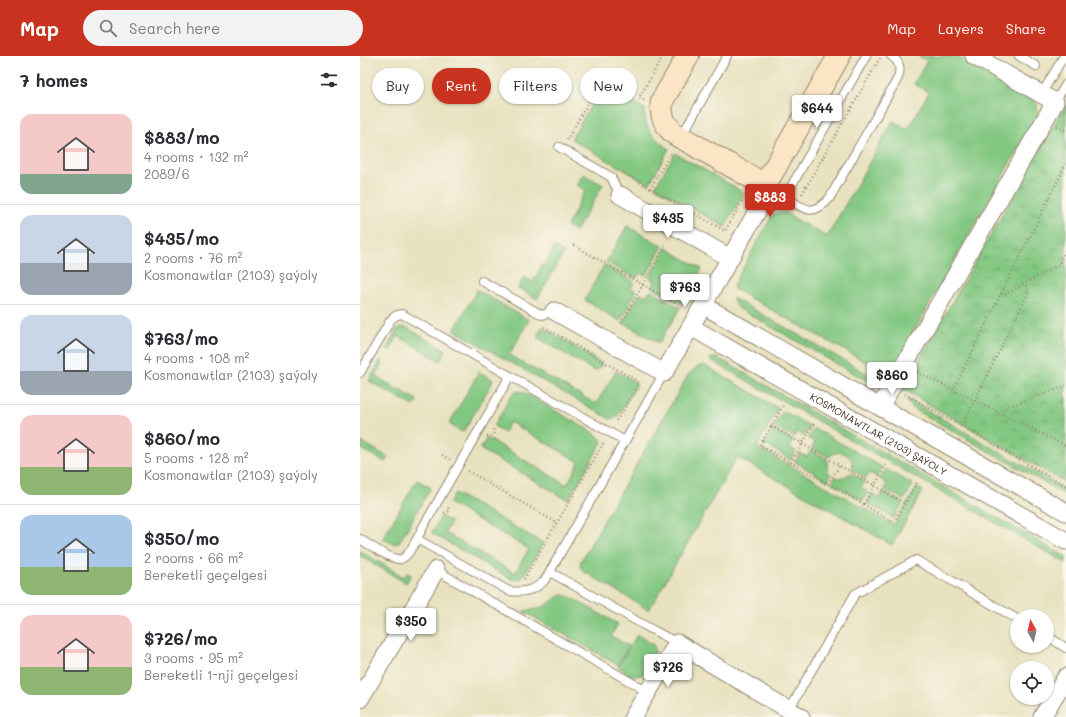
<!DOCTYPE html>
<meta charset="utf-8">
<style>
body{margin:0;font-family:Mali,sans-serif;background:#f2f2f3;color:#2b2b33;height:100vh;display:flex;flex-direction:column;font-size:15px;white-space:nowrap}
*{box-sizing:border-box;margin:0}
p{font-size:13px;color:#7c7c81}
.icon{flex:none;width:22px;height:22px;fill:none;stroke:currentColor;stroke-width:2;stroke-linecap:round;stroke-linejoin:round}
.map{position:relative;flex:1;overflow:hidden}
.drawer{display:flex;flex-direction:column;background:#fff;width:360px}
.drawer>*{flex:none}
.guide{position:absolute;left:12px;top:12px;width:380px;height:36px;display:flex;gap:8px}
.needle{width:26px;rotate:352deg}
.fabs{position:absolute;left:650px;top:553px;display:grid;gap:8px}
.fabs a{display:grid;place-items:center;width:44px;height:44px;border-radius:50%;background:#fff;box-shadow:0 1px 3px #0004;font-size:20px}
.price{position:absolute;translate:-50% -34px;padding:0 9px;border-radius:4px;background:#fff;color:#222;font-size:13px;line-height:26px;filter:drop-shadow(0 1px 2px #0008)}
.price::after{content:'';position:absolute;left:50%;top:24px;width:12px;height:9px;margin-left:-6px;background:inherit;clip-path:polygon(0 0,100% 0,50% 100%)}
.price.active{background:#c8321e;color:#fff}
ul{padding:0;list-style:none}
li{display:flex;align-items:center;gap:12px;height:100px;padding:0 20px}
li+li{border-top:1px solid #e1e1e2}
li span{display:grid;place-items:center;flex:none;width:112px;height:80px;border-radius:12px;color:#555}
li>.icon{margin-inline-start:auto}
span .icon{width:48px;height:48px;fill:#fffc;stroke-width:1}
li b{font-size:17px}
h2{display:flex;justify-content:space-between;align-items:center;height:48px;padding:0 20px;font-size:17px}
.tag{padding:0 14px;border-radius:18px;background:#fff;box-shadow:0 1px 3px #0004;font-size:14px;line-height:36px}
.tag.active{background:#c8321e;color:#fff}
header{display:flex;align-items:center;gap:24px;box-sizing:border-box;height:56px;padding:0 20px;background:#c8321e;color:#fff}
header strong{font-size:19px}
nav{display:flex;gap:22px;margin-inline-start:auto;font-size:14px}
.search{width:280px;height:36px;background:#f2f2f3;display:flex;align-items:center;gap:10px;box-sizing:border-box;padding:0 14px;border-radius:22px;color:#7c7c81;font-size:15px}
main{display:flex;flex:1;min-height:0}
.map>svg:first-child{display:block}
</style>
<header>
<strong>Map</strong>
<div class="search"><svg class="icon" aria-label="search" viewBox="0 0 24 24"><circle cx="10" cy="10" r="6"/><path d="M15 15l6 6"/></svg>Search here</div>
<nav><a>Map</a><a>Layers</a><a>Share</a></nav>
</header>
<main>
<section class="drawer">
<h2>7 homes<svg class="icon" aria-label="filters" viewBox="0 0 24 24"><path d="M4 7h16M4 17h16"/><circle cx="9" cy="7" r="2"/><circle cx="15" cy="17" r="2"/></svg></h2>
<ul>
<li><span style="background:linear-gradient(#f6c9c9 75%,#7fa58c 0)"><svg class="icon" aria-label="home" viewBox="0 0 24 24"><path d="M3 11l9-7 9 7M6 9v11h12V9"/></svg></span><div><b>$883/mo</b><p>4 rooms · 132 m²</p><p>2089/6</p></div></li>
<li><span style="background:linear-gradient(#c9d6e8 60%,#9aa5b1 0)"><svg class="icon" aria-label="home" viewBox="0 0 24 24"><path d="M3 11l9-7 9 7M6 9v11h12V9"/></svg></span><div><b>$435/mo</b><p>2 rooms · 76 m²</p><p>Kosmonawtlar (2103) şaýoly</p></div></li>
<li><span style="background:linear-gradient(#c9d6e8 70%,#9aa5b1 0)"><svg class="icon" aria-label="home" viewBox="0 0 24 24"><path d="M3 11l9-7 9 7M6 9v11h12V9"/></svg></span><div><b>$763/mo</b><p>4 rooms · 108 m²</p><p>Kosmonawtlar (2103) şaýoly</p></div></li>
<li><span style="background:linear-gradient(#f6c9c9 65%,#8fb573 0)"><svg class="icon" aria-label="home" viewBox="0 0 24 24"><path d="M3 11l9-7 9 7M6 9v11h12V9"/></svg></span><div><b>$860/mo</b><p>5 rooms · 128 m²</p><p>Kosmonawtlar (2103) şaýoly</p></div></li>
<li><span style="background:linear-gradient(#a9c7e8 65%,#8fb573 0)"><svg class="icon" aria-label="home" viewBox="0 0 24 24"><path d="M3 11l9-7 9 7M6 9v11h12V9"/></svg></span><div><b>$350/mo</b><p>2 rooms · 66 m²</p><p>Bereketli geçelgesi</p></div></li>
<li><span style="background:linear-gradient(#f6c9c9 65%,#8fb573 0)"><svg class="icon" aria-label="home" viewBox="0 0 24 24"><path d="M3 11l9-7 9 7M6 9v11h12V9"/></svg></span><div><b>$726/mo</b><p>3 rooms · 95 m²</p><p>Bereketli 1-nji geçelgesi</p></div></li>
</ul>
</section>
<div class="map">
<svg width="706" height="661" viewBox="0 0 706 661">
<defs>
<pattern id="park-crowns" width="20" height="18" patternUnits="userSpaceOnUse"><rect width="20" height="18" fill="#83c882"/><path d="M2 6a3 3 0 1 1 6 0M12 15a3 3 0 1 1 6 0" fill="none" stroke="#6ca36a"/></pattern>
</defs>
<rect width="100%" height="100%" fill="#fbf7ec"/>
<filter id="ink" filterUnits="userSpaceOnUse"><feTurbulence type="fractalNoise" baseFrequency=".025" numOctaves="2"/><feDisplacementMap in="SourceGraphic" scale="8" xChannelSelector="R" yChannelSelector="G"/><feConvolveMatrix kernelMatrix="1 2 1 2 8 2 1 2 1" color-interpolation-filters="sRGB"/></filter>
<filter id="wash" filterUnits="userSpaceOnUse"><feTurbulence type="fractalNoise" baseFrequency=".012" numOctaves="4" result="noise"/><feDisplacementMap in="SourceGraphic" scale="16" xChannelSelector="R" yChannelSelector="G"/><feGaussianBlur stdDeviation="0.9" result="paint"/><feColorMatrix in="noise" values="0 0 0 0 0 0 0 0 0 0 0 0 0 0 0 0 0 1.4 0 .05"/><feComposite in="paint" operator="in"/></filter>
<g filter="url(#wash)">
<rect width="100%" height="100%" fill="#e8e2c0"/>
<g fill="#83c882" stroke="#5f7950">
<path d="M 558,0 L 596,0 L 674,44 C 678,48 678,55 677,60 L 529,319 L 374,233 L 373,230 L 412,160 C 417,156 421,156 427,158 L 467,181 L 533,65 L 548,73 L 569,36 L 554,28 L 567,5 Z"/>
<path d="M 243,29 L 285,53 C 283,70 295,84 309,93 L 289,128 L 211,83 Z"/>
<polygon points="315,97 378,133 382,138 381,142 365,171 295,131"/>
<polygon points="223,118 243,129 216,175 207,170 217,152 216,151 226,134 217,129"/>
<polygon points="267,170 303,190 287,218 284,219 280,217 277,221 275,222 246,206"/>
<polygon points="195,191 204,197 177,243 158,232 164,221 173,226 182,209 184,210"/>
<polygon points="306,192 342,213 322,248 293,232 293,230 295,225 291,223 290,220"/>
<polygon points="244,209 273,225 274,227 271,232 275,234 276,237 260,265 225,244"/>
<polygon points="117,234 169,264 149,299 236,348 256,315 275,326 276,327 276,330 257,361 250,363 94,274"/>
<polygon points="292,235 320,252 299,287 263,267 279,239 282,238 286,240 289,236"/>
<path d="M 373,242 L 522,326 L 511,327 L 507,325 L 380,253 C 376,250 374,248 373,242 Z"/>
<polygon points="43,271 47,272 86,294 80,305 38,280 30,294 27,292 38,272"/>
<path d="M 182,271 L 242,307 C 240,311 239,315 233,314 L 178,282 L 178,278 Z"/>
<polygon points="354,302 358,302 706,501 706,507 349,303"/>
<polygon points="20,305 23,306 15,320 57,344 54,350 9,325"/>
<polygon points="344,309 418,352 397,391 534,469 557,431 563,435 532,489 377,401 289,554 223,515 220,510 221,505 328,319 337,311"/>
<polygon points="119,316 132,323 133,325 104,375 102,376 89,368"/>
<polygon points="159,335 163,336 234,377 241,383 242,386 208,444 120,393 127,382 207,429 219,406 150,366 144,376 134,370 152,338 155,336"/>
<polygon points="548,343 706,434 706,439 554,353 549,348"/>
<polygon points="423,355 450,370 444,380 437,376 434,381 414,370"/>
<path d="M 454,372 L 522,411 L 517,421 L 510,417 L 506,422 L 492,414 C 496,400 479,390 469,401 L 452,392 L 455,386 L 448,382 Z"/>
<polygon points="413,373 433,384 429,391 436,395 431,404 404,388"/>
<polygon points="0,385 28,401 25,406 0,392"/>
<path d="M 451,394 L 468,404 C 466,410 467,415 471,419 L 468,425 L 435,406 L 440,397 L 447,401 Z"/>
<polygon points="526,413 553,429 544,444 524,433 527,428 520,423"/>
<path d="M 490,417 L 505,425 L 501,432 L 508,436 L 503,445 L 472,427 L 475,421 C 481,423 486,421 490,417 Z"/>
<path d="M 57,424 L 70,431 L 70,433 L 40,485 C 34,490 29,486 23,482 Z"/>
<polygon points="523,436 543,447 534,462 507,447 512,438 519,442"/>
<polygon points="95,437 183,487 162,522 157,524 151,523 73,478 72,476 81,460 91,466 85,477 155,517 169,493 89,447"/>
<polygon points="0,495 44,521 47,517 51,519 46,527 0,500"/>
<path d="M 204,539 L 210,541 L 258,568 L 251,580 L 269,590 L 258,609 L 163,555 C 170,554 178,554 185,550 C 193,546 194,540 204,539 Z"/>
<path d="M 277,579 C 282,582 289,585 293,589 C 299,595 289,613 284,617 C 282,619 278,620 275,620 C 269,620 263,614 258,611 Z"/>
</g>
<polygon fill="url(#park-crowns)" stroke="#5f7950" points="706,48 706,427 544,334 556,309"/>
</g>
<g filter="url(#ink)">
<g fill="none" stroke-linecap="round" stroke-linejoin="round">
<g stroke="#92866f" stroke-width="10">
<g id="lane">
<polyline points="659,0 676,10"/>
<polyline points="681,39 704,0"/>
<polyline points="695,46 706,28"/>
<polyline points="321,81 367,0"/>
<polyline points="199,91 251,121 260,139"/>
<polyline points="410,133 425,141 506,0"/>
<path d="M 425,141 C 444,152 451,162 469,143 L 538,22 C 541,13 540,5 531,0"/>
<polyline points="122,225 182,259 194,255"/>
<path d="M 0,317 L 30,265 C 34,260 36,259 42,258 L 150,320"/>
<polyline points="265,385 304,317"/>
<path d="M 0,483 C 8,488 32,505 41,503 C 49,501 59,479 63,471 C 92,421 121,370 150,320 L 265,385 L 185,524 C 175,535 163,537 149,535 L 57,483"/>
<polyline points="76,514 288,636"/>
<polyline points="190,516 282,568 317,587"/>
<polyline points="687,580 706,592"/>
<polyline points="429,654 495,538 556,504 657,563"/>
</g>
</g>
<g stroke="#92866f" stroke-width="19">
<g id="street">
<polyline points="260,139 370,202"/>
<polyline points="343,249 520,351 706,456"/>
<polyline points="194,255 304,317 410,133 405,129"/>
<path id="s1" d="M 331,271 L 706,485"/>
<polyline points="520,351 695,46 614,0"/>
<polyline points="0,643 76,514"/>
<polyline points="273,661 317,587 441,661"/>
<polyline points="682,661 706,621"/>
</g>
</g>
<g stroke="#92866f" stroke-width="24">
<path id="secondary" d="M 328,0 L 302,45 C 300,59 304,69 315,78 L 405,129 L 479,0"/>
</g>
<g stroke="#92866f" stroke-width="2.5" stroke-dasharray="1 3" stroke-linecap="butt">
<polyline points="284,44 279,42 303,0"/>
<polyline points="697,70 706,74"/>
<polyline points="207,84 239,27"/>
<polyline points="262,116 365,175 383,144 384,138"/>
<polyline points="290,133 311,97"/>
<polyline points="442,138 520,2"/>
<polyline points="213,189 322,251"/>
<polyline points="641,238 644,239 698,209 706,193"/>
<polyline points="261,267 305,190"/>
<polyline points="184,271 277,325 277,331 260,360 256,364 253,365"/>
<polyline points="557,316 706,390"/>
<polyline points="593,334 706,108"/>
<polyline points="545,338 706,430"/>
<polyline points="423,350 400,389 534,466 557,426"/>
<polyline points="641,358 644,352 706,330"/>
<polyline points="411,370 545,447"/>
<polyline points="602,370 669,235 665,228"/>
<polyline points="127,381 134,379 133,373"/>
<polyline points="82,399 90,404"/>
<polyline points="431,407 454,368"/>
<polyline points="108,415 197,467"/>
<polyline points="468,428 480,409"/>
<polyline points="504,448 526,409"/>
<polyline points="84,457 89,455 88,449"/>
<polyline points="164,523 244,386"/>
</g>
<use href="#lane" stroke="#fff" stroke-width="8"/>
<use href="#street" stroke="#fff" stroke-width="17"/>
<use href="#secondary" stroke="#fce5c4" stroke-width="22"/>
</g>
</g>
<g text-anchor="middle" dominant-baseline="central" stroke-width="3" stroke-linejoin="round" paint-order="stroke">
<g font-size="10" fill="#3b2a1e" stroke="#fbf7ec">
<text stroke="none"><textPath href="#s1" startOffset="216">KOSMONAWTLAR (2103) ŞAÝOLY</textPath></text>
</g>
</g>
</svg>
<div class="fabs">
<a><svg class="needle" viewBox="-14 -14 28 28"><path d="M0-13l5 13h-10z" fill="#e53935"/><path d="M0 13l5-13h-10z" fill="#7c7c81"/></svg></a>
<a><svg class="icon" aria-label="locate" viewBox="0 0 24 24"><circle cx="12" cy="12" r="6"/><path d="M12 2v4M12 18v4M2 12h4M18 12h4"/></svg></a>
</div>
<b class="price" style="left:457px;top:73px">$644</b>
<b class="price active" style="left:410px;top:162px">$883</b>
<b class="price" style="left:308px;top:183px">$435</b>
<b class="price" style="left:325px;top:252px">$763</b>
<b class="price" style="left:532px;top:340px">$860</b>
<b class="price" style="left:51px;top:586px">$350</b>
<b class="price" style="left:308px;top:632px">$726</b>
<div class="guide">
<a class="tag">Buy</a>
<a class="tag active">Rent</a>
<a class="tag">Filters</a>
<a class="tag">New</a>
</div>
</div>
</main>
